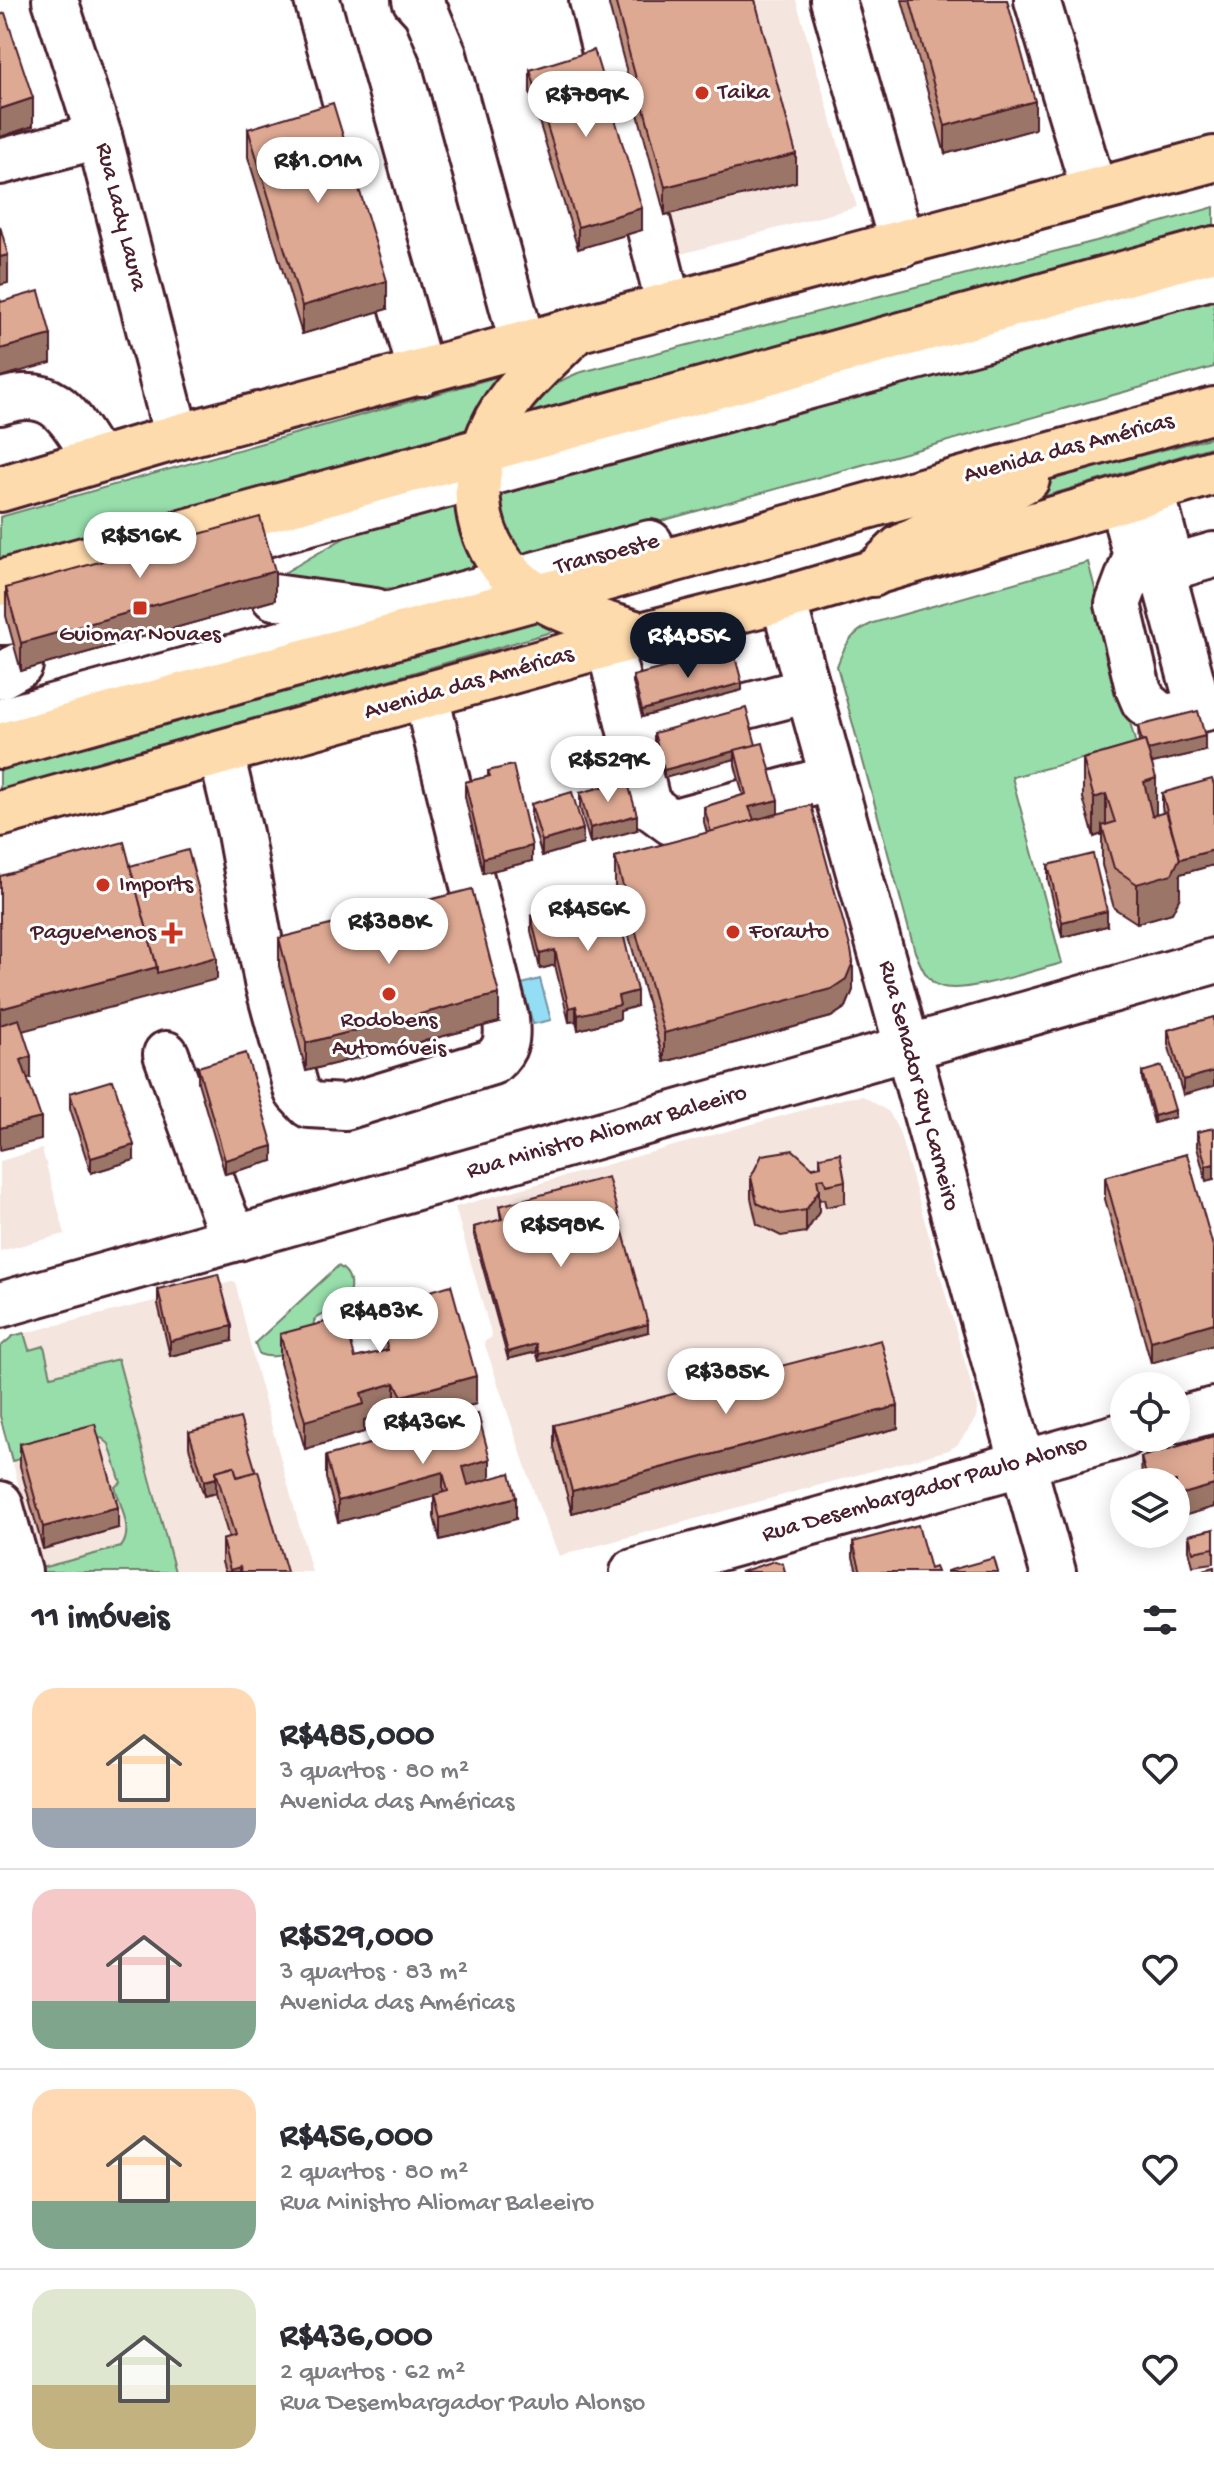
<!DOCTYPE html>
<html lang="pt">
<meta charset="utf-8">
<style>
body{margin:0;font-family:"Gochi Hand",sans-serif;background:#f2f2f3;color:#2b2b33;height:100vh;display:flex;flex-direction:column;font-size:30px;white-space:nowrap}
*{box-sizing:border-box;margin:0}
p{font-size:26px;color:#7c7c81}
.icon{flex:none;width:44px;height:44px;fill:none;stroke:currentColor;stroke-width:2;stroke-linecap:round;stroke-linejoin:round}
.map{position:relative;height:1572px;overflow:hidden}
.panel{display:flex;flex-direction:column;background:#fff;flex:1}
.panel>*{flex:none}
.buttons{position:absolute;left:1110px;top:1372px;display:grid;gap:16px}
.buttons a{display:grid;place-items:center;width:80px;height:80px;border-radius:50%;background:#fff;box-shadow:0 4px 20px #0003;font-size:40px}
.price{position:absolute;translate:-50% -68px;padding:0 18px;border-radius:28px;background:#fff;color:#222;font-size:26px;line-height:52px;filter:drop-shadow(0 2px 4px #0008)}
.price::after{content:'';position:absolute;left:50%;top:48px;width:24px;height:18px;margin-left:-12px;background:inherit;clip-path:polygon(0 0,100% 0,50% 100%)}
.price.current{background:#111827;color:#fff}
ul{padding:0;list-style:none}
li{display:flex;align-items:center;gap:24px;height:200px;padding:0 32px}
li+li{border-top:2px solid #e1e1e2}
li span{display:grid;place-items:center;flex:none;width:224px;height:160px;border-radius:24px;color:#555}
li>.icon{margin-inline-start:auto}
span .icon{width:96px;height:96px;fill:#fffc;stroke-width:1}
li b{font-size:34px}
h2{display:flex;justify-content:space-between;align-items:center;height:96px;padding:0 32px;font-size:34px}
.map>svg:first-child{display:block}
</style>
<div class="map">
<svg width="1214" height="1572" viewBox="0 0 1214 1572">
<rect width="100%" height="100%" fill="#fff"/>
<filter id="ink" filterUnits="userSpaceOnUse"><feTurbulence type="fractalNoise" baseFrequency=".0125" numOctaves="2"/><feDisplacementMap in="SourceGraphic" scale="16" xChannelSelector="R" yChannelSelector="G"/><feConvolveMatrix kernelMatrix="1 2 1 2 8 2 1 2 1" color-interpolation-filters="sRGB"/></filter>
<g filter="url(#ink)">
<g fill="#f5e5df">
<polygon points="569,0 796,0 857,207 640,265"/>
<polygon points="863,1096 889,1112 899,1131 977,1404 977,1416 968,1430 957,1445 949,1450 559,1556 538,1504 484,1342 492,1337 455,1207 846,1098"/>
<polygon points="42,1149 65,1234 0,1251 0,1161"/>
<polygon points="235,1281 257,1373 312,1572 42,1572 0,1416 0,1347 13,1336"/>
</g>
<g fill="#97deab" stroke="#707e6b" stroke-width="2">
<path d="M 1214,207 L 1214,233 L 526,421 C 539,393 549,385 578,373 L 1096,241 Z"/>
<polygon points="1214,288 1214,367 521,560 502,528 498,488"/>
<polygon points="507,374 471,428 0,560 0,517"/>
<polygon points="1214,437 1214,446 999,510 1040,481"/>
<polygon points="454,495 464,542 476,568 395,588 282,595 277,577 384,515"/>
<path d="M 1088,562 L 1136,745 L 1012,777 L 1062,963 C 1035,970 963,995 940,986 C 926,981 921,965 915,952 L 837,666 C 845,644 851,633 873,623 Z"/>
<polygon points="533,612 568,627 0,794 0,762"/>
<path d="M 338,1266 C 358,1276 350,1300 339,1313 C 328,1313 322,1313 314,1321 C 313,1345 280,1363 259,1354 L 255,1343 Z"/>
<path d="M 24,1333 L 29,1350 L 44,1346 L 51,1376 L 118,1359 L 175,1572 L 42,1572 L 41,1568 L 121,1547 C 134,1531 120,1505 115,1487 L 121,1483 L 109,1444 L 102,1438 L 12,1461 L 0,1416 L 0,1347 L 13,1336 Z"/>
</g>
<polygon fill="#94def5" stroke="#7692a4" stroke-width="2" points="540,979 551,1020 533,1024 522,984"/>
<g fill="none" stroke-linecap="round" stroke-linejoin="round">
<g stroke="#4a1f2b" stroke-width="50">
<g id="minor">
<polyline points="55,0 99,136 177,437"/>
<polyline points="317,0 421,373"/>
<polyline points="415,0 426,12 444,55 523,346"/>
<polyline points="592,0 669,306"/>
<polyline points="833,0 902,244"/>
<polyline points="1037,0 1094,191"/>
<polyline points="0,162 99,136"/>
<path d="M 0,402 C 56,383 70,419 97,460"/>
<polyline points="1152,491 1172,567 1165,582"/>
<polyline points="1121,500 1136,556 1118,604 1138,688 1144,702 1157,713 1168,717 1214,706"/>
<polyline points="207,550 1214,276"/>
<polyline points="1136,556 1165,582 1193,686"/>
<polyline points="1172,567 1214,555"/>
<polyline points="274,597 375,611"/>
<polyline points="783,599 1053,1572"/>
<polyline points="0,622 7,622"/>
<polyline points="609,645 648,805 671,822 745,802"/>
<polyline points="0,676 20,665"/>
<polyline points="0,721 650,543"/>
<polyline points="631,736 809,690"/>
<path d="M 221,753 L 240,833 L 267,982 L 297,1092 L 309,1105 L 345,1107 L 492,1062 C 507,1049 508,1039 506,1019 L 426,696"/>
<polyline points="773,794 833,778"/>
<polyline points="166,1054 225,1217 238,1238"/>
<polyline points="0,1305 1214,961"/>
<polyline points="1176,1420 1214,1410"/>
<polyline points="0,1504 19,1572"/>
<polyline points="633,1572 1124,1435"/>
</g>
</g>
<g stroke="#4a1f2b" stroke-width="50">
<g id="major">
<polyline points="0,489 177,437 1214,159"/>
<polyline points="0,814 641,635 783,599 1214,472"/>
</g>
</g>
<g stroke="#4a1f2b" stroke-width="50">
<g id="highway">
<path d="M 574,332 C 554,353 532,372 514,394 C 462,459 462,550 538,596 C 569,615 607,624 641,635"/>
<polyline points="873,574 900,548 1027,479"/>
<polyline points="0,583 1214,249"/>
<polyline points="0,746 1214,410"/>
</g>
</g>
<use href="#minor" stroke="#fff" stroke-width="44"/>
<use href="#major" stroke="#fedbac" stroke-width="44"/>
<use href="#highway" stroke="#fedbac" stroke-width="44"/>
</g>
<g fill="#bf917e" stroke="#4a1f2b" stroke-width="2">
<polygon points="609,0 755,0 796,182 665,215 609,5"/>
<polygon points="902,0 1007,0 1035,129 945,154"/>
<polygon points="530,70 642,230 578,249 530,92"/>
<polygon points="248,129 387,309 302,334 248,157"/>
<polygon points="6,588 275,600 21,671 6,616"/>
<polygon points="633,676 742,690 642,717 633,683"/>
<polygon points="1138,726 1205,751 1152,763 1156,815 1163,813 1162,807 1162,793 1214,785 1214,865 1180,874 1180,897 1172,913 1137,923 1114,908 1102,865 1102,834 1094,837 1083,798 1083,759 1139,743"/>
<polygon points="654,733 756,745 778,814 853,990 846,1007 831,1017 664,1062 615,886 615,857 707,833 704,822 704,807 743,795 735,765 735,759 664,778 654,741"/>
<polygon points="488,771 532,861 483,873 465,797 465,782 488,777"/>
<polygon points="580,793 637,830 590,843 580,808"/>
<polygon points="531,804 583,844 542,856 531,819"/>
<polygon points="1048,865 1107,926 1062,937 1048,880"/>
<polygon points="531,916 637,1006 620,1011 620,1019 578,1030 576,1021 569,1022 555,965 540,969 531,931"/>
<polygon points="279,938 499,1022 306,1071 279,966"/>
<polygon points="1214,1017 1183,1095 1168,1044 1168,1030"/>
<polygon points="198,1067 273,1161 225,1174 198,1082"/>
<polygon points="1142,1072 1175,1117 1154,1123 1142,1079"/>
<polygon points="70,1093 134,1160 91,1173 70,1108"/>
<polygon points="1214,1128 1206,1181 1197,1147 1197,1132"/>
<polygon points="1187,1154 1151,1363 1105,1199 1105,1177"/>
<polygon points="820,1157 845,1181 845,1203 826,1207 824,1199 819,1200 819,1212 806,1232 781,1236 757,1224 751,1198 751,1177 820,1166"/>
<polygon points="499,1206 648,1332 539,1361 536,1352 508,1359 474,1235 474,1227 501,1220"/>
<polygon points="158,1289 232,1341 170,1356 158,1304"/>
<polygon points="376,1307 476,1404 402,1424 395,1411 364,1420 364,1432 305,1449 280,1363 280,1334 355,1358 380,1352 376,1335"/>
<polygon points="554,1425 898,1428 572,1513 554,1447"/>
<polygon points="189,1432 287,1572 225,1572 222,1562 222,1540 229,1538 216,1493 204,1496 189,1447"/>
<polygon points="1214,1436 1214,1507 1176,1518 1176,1482 1142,1482 1141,1457"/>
<polygon points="20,1444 118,1528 43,1549 20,1466"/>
<polygon points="326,1456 490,1479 516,1519 440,1540 434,1517 434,1496 338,1522 326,1478"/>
<polygon points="1214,1529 1214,1563 1193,1566 1189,1550 1189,1535"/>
<polygon points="853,1542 930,1569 937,1572 857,1572 853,1557"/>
</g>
<g fill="#9b7667" stroke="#4a1f2b" stroke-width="2">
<polygon points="33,98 33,126 0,137 0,109"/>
<polygon points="1035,101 1035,129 945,154 945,126"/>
<polygon points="796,154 796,182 665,215 665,187"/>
<polygon points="642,208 642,230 578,249 578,227"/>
<polygon points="8,255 8,283 0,285 0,257"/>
<polygon points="387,281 387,309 302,334 302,306"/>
<polygon points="51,335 51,363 0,377 0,349"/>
<polygon points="275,571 275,600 21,671 21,643"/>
<polygon points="742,683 742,690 642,717 642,710"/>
<polygon points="1205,736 1205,751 1144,765 1144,750"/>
<polygon points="735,751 735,759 664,778 664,770"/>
<polygon points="1156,778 1156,817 1144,821 1144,782"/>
<polygon points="1106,794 1106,833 1102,826 1102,834 1094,837 1094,798"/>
<polygon points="778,800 778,815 749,821 749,807"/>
<polygon points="637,815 637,830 590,843 590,828"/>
<polygon points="583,829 583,844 542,856 542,841"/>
<polygon points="532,846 532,861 483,873 483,858"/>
<polygon points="1214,850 1214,865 1180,874 1180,897 1172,913 1137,923 1137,884 1180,859"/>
<polygon points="1107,911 1107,926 1062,937 1062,922"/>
<polygon points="555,950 555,965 540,969 540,954"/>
<polygon points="217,957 217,979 0,1037 0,1009 157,967"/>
<polygon points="853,962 853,990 846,1007 831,1017 664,1062 664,1033"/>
<polygon points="637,991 637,1006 620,1011 620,1019 578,1030 578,1015 618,996"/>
<polygon points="499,994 499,1022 306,1071 306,1043"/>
<polygon points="576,1006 576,1021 569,1022 569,1008"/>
<polygon points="31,1056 31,1078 21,1082 21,1060"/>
<polygon points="1214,1071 1214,1086 1183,1095 1183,1080"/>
<polygon points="1175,1110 1175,1117 1154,1123 1154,1116"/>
<polygon points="41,1118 41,1140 0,1150 0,1128"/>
<polygon points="134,1145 134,1160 91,1173 91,1158"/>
<polygon points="273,1146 273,1161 225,1174 225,1160"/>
<polygon points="1214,1164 1214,1179 1206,1181 1206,1166"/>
<polygon points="819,1190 819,1212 806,1232 806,1210"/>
<polygon points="1214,1323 1214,1345 1151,1363 1151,1341"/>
<polygon points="648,1324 648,1332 539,1361 539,1354"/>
<polygon points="232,1326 232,1341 170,1356 170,1341"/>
<polygon points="536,1344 536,1352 508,1359 508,1352"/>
<polygon points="476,1376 476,1404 402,1424 402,1396"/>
<polygon points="395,1383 395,1411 364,1420 364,1432 305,1449 305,1421 361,1393"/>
<polygon points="898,1406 898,1428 572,1513 572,1491"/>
<polygon points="490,1459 490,1481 463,1488 463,1467"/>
<polygon points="443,1472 443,1494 338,1522 338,1501"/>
<polygon points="216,1478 216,1493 204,1496 204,1481"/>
<polygon points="1214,1485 1214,1507 1176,1518 1176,1496"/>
<polygon points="516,1497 516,1519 440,1540 440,1518"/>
<polygon points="118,1507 118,1528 43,1549 43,1527"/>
<polygon points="240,1567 240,1572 230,1572 230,1570"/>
</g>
<g fill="#dea993" stroke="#4a1f2b" stroke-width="2">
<polygon points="615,0 755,0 796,154 665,187"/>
<polygon points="910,0 1007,0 1035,101 945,126"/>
<polygon points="5,13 33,98 0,109 0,15"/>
<polygon points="594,50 642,208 578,227 530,70"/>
<polygon points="333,103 387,281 302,306 248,129"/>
<polygon points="0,226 8,255 0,257"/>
<polygon points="39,291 51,335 0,349 0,299 1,302"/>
<polygon points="260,517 275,571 21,643 6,588"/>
<polygon points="733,649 742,683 642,710 633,676"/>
<polygon points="746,708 756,745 664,770 654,733"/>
<polygon points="1198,711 1205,736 1148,750 1145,741 1142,742 1138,726"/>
<polygon points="1145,741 1156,778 1144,782 1152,816 1166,812 1180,858 1172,874 1137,884 1114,868 1102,826 1115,822 1106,794 1094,798 1083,759"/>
<polygon points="763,743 778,800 749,807 754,820 711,832 704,807 746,794 735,750"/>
<polygon points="513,765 532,846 483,858 465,782 490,776 488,771"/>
<polygon points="1212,779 1214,785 1214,850 1180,859 1162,793"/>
<polygon points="627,780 637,815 590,828 580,793"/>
<polygon points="572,792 583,829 542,841 531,804"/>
<polygon points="811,805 851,950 853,962 846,979 831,989 664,1033 615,857"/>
<polygon points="124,842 157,967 0,1009 0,876"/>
<polygon points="188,850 217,957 157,973 157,967 130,866"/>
<polygon points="1093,854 1107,911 1062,922 1048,865"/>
<polygon points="472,889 499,994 306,1043 279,938"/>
<polygon points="614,896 637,991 618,996 620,1005 578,1015 576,1006 569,1008 555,950 540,954 531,916"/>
<polygon points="1214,1017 1214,1071 1183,1080 1168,1030"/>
<polygon points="19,1019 31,1056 21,1060 41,1118 0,1128 0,1025"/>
<polygon points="246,1053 273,1146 225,1160 198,1067"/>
<polygon points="1162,1066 1175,1110 1154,1116 1142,1072"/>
<polygon points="113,1080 134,1145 91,1158 70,1093"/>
<polygon points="1214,1128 1214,1164 1206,1166 1197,1132"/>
<polygon points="793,1150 813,1168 821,1166 820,1157 840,1153 845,1181 826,1185 824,1178 817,1179 819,1190 806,1210 781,1214 757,1203 751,1177 762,1155"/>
<polygon points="1187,1154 1214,1250 1214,1323 1151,1341 1105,1177"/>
<polygon points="608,1177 648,1324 539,1354 536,1344 508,1352 474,1227 502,1219 499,1206"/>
<polygon points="218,1274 232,1326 170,1341 158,1289"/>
<polygon points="451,1285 476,1376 402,1396 395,1383 361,1393 364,1404 305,1421 280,1334 344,1317 355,1358 388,1350 376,1307"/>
<polygon points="881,1340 898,1406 572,1491 554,1425"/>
<polygon points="478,1414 490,1459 463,1467 468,1485 510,1473 516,1497 440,1518 434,1495 448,1491 443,1472 338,1501 326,1456"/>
<polygon points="240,1418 256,1472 237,1477 234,1466 216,1471 216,1478 204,1481 189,1432"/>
<polygon points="95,1424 118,1507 43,1527 20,1444"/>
<polygon points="1214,1436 1214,1485 1176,1496 1176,1482 1148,1482 1141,1457"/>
<polygon points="234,1466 237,1477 258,1471 287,1572 242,1572 240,1567 230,1570 222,1540 235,1536 216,1471"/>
<polygon points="918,1525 930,1569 935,1567 937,1572 861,1572 853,1542"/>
<polygon points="1214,1529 1214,1548 1193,1552 1189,1535"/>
<polygon points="994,1558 998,1572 947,1572 947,1571"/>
<polygon points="775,1561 783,1564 785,1572 740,1572"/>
<polygon points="1214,1567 1214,1572 1197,1572"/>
</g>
</g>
<g fill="#c8321e" stroke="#fff" stroke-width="3">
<circle cx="702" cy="93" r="8"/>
<rect x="132" y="600" width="16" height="16" rx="4"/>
<circle cx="103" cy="885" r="8"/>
<circle cx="733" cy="932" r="8"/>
<path d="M168 921h8v8h8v8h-8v8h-8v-8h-8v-8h8z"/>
<circle cx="389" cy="994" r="8"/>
</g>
<g text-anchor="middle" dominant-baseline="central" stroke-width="6" stroke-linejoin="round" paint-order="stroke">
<g font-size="24" fill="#4a1f2b" stroke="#fff" text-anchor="start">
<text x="718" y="93">Taika</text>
<text x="140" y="635" text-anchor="middle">Guiomar Novaes</text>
<text x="119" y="885">Imports</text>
<text x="749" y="932">Forauto</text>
<text x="156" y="933" text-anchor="end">PagueMenos</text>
<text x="389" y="1021" text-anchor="middle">Rodobens<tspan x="389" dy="28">Automóveis</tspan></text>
</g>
<g font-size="24" fill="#4a1f2b" stroke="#fff">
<text transform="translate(120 217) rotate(76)">Rua Lady Laura</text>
<text transform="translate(1069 449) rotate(-15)">Avenida das Américas</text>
<text transform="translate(607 555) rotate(-15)">Transoeste</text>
<text transform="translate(469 684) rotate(-16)">Avenida das Américas</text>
<text transform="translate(918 1086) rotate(75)">Rua Senador Ruy Carneiro</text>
<text transform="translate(607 1133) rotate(-16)">Rua Ministro Aliomar Baleeiro</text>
<text transform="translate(925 1490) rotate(-16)">Rua Desembargador Paulo Alonso</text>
</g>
</g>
</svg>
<div class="buttons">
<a><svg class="icon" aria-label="locate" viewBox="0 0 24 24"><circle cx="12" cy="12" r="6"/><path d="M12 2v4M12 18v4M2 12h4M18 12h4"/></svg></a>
<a><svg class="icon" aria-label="layers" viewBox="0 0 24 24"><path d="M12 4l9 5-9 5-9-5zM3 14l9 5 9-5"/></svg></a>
</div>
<b class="price" style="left:586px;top:139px">R$789K</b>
<b class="price" style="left:318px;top:205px">R$1.01M</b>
<b class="price" style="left:140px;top:580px">R$516K</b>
<b class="price current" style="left:688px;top:680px">R$485K</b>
<b class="price" style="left:608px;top:804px">R$529K</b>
<b class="price" style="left:588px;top:953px">R$456K</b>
<b class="price" style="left:389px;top:966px">R$388K</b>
<b class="price" style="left:561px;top:1269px">R$598K</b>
<b class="price" style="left:380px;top:1355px">R$483K</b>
<b class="price" style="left:726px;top:1416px">R$385K</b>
<b class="price" style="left:423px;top:1466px">R$436K</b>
</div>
<section class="panel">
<h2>11 imóveis<svg class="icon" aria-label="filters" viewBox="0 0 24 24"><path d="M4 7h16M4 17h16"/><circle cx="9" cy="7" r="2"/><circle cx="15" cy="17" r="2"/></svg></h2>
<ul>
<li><span style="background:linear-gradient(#ffd9b3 75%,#9aa5b1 0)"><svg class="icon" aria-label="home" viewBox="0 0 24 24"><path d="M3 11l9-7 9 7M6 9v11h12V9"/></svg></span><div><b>R$485,000</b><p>3 quartos · 80 m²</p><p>Avenida das Américas</p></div><svg class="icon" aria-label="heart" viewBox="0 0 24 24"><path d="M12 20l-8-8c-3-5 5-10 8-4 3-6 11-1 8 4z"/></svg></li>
<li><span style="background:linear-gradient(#f6c9c9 70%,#7fa58c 0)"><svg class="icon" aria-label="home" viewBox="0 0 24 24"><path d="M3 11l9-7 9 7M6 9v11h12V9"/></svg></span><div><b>R$529,000</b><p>3 quartos · 83 m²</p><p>Avenida das Américas</p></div><svg class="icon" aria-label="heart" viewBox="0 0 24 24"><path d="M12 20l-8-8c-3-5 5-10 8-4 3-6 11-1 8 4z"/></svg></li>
<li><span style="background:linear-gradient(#ffd9b3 70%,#7fa58c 0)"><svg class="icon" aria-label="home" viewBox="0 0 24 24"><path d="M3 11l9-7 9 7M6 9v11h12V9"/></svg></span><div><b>R$456,000</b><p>2 quartos · 80 m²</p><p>Rua Ministro Aliomar Baleeiro</p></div><svg class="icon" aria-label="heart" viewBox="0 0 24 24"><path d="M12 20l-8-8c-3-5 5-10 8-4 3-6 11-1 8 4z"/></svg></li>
<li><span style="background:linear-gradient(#dfe7d0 60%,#c2b280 0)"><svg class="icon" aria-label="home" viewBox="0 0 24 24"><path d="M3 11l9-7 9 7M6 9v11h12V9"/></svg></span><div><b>R$436,000</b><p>2 quartos · 62 m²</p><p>Rua Desembargador Paulo Alonso</p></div><svg class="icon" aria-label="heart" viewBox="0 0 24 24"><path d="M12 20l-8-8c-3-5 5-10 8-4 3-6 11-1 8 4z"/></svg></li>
</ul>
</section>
